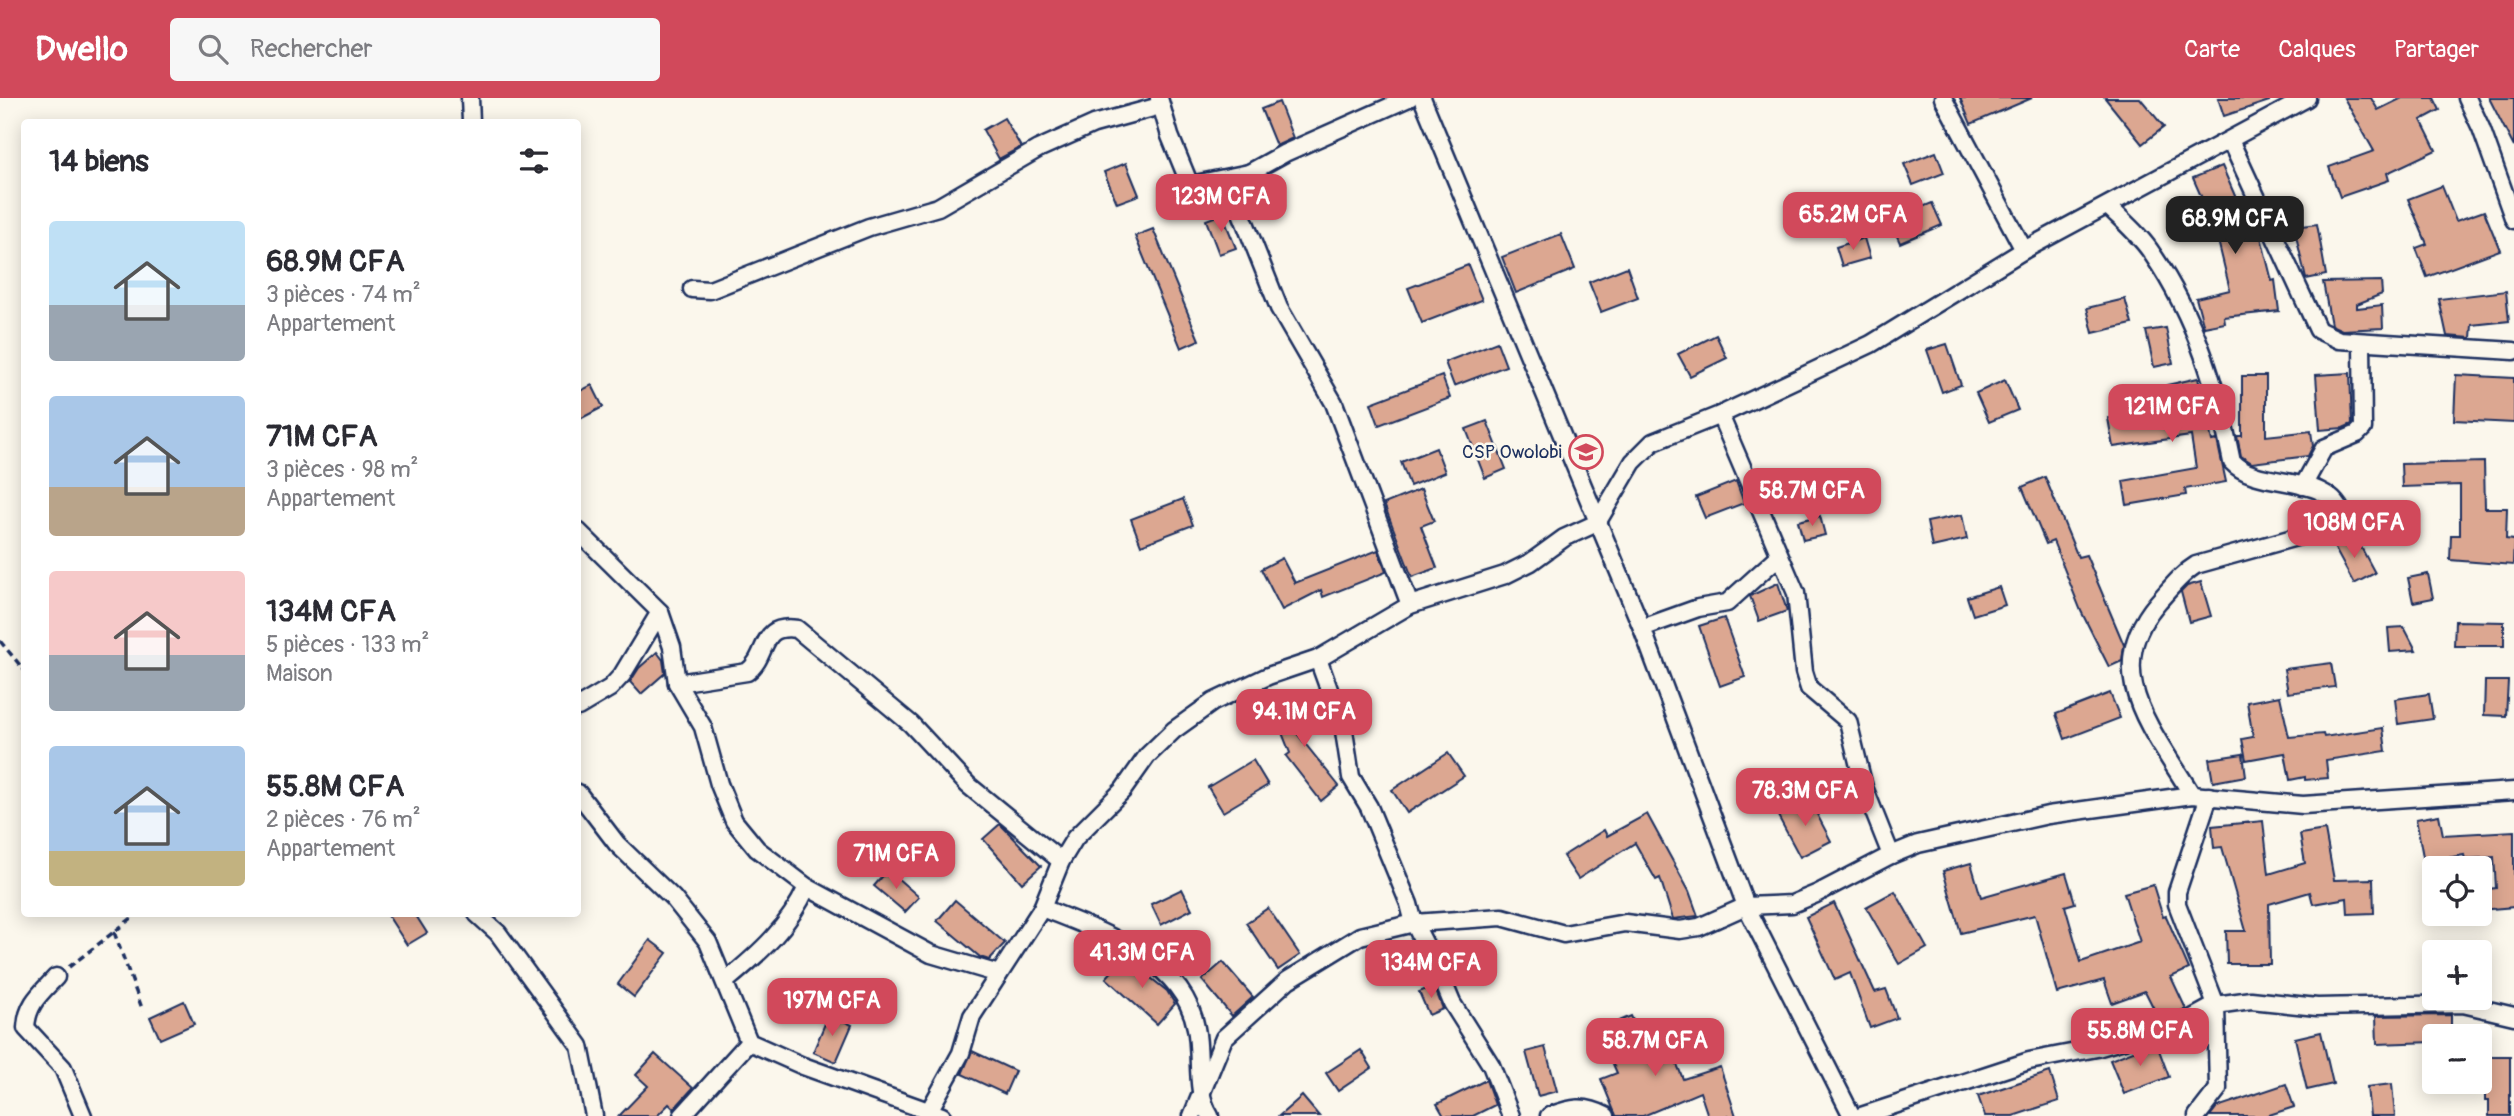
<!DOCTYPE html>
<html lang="fr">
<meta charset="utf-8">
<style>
body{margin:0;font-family:Pangolin,sans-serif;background:#f7f7f7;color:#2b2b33;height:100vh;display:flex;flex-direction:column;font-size:26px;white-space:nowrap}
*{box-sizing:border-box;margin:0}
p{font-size:23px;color:#7c7c81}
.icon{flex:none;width:38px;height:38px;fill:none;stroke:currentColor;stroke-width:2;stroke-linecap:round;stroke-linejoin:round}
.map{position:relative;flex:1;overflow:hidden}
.sheet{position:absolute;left:21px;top:21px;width:560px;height:798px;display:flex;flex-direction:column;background:#fff;border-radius:7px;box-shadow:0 4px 18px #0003}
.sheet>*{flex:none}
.controls{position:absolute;left:2422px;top:758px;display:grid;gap:14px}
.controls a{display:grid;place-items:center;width:70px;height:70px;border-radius:7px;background:#fff;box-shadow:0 4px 18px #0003;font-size:35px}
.price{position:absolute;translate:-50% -60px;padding:0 16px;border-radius:14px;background:#d1495b;color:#fff;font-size:23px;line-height:46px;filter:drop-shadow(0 2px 4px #0008)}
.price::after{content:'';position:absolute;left:50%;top:42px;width:21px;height:16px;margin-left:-10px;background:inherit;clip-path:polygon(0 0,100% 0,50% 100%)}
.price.selected{background:#222;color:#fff}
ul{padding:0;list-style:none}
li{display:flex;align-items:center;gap:21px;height:175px;padding:0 28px}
li span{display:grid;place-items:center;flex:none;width:196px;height:140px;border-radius:7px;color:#555}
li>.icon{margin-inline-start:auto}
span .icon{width:84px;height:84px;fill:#fffc;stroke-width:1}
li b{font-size:30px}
h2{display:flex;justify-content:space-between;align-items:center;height:84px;padding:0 28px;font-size:30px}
header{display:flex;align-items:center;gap:42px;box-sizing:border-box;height:98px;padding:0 35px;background:#d1495b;color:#fff}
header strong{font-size:33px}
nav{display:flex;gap:38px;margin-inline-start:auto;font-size:24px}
.search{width:490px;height:63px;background:#f7f7f7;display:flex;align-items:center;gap:18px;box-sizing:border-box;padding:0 24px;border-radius:7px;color:#7c7c81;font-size:26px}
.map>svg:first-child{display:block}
</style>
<header>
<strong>Dwello</strong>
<div class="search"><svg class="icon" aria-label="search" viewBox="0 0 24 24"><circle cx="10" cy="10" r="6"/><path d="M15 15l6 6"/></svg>Rechercher</div>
<nav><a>Carte</a><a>Calques</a><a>Partager</a></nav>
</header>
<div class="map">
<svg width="2514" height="1018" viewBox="0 0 2514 1018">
<rect width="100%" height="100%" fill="#fbf7ec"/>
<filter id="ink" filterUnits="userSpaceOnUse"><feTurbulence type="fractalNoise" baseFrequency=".0143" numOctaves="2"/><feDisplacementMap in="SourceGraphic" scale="14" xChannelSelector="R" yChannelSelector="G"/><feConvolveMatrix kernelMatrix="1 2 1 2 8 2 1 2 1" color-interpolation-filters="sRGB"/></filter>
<g filter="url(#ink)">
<g fill="#dca791" stroke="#1b2f5e" stroke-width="2">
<polygon points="1960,0 2032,0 1971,26"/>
<polygon points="2105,0 2140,0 2164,29 2142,46"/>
<polygon points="2218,0 2268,0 2269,3 2224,18"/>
<polygon points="2344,0 2371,0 2378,12 2402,0 2434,0 2440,12 2421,22 2436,52 2387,75 2389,82 2340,99 2329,69 2374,53"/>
<polygon points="2489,0 2514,0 2514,49"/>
<polygon points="1279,4 1293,40 1276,48 1261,11"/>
<polygon points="1004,20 1021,49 999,61 983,32"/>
<polygon points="1936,54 1944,75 1913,87 1904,66"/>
<polygon points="1126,65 1139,97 1117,105 1104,74"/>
<polygon points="2222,68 2252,137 2260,135 2272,183 2275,182 2279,213 2224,219 2225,225 2204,229 2196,200 2230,192 2215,130 2193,80"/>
<polygon points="2442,88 2456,123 2484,113 2500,152 2427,179 2416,150 2427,146 2408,101"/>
<polygon points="1932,105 1942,127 1900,145 1890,122"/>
<polygon points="1222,116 1236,150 1219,156 1206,122"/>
<polygon points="2317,126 2326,177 2306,181 2294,129"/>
<polygon points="1153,131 1199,242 1181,250 1135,138"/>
<polygon points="1561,136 1575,171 1516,195 1502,159"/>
<polygon points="1864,140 1870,160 1842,168 1836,149"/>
<polygon points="1468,167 1482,202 1422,225 1408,190"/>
<polygon points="1627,169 1638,200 1601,214 1589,184"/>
<polygon points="2381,183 2382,196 2357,206 2357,210 2382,207 2383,230 2342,232 2331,227 2323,184"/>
<polygon points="2506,193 2509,223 2472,227 2471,240 2447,238 2439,201"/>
<polygon points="2125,201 2132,226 2093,235 2087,210"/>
<polygon points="2166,230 2173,265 2154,269 2146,233"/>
<polygon points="1716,237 1727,260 1690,278 1678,256"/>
<polygon points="1497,244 1506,268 1454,288 1445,264"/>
<polygon points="1947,246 1961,287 1942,294 1927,252"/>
<polygon points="2350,275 2352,326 2343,330 2320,332 2316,277"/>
<polygon points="2456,277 2514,280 2514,325 2454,322"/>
<polygon points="1442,278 1450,300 1379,327 1371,305"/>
<polygon points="2242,278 2266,278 2266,338 2311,333 2313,348 2308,358 2252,365 2241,358 2237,338 2242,338"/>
<polygon points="2198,280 2212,343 2217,342 2226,384 2185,391 2186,397 2127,407 2123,383 2196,370 2191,338 2113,349 2108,320 2173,312 2167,287"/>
<polygon points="2005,282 2018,312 1989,324 1976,295"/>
<polygon points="592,287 603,309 578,322 578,294"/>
<polygon points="1487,323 1506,371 1485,380 1466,331"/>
<polygon points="1436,350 1445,374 1410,388 1401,364"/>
<polygon points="2484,364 2485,410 2507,410 2506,441 2514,442 2513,467 2450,462 2451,437 2460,437 2460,387 2402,389 2401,366"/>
<polygon points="2045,379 2078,459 2086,457 2124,547 2122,563 2109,569 2081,513 2053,443 2046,446 2022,389"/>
<polygon points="1736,383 1744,405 1705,420 1696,399"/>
<polygon points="1421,391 1434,423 1421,428 1437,470 1412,479 1384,406"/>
<polygon points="1183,401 1193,427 1141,447 1131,421"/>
<polygon points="1962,417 1967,441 1932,449 1927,424"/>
<polygon points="1820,418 1825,437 1803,442 1798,423"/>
<polygon points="2355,438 2375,475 2354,486 2334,449"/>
<polygon points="1378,452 1386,474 1323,499 1321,492 1282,512 1261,471 1282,460 1295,485"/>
<polygon points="2428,476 2433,500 2413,504 2408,480"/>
<polygon points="2201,484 2211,518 2189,524 2181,494 2187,488"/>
<polygon points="1778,485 1787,513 1759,523 1750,498"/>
<polygon points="1999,489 2005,507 1973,517 1967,499"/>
<polygon points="1724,520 1745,579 1720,588 1699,528"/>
<polygon points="2455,523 2504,524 2504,548 2454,548"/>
<polygon points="2404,529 2416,552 2390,554 2388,530"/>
<polygon points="657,554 663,562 665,575 641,596 630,584 639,570"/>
<polygon points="2331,565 2335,589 2288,595 2284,571"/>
<polygon points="2485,583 2508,583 2506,618 2484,617"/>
<polygon points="2110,595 2120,620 2065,641 2056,616"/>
<polygon points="2429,596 2433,621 2398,626 2395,601"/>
<polygon points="2280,598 2289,639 2323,636 2324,639 2383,630 2386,653 2326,662 2328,680 2305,682 2305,679 2290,682 2285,655 2246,662 2242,641 2253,639 2247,604"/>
<polygon points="1307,602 1316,625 1295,633 1339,688 1321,703 1286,658 1290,655 1273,612 1277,610 1279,613"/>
<polygon points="1448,655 1464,678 1407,715 1392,692"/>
<polygon points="2243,656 2246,678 2213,684 2209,661"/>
<polygon points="1253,662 1268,687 1223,714 1208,689"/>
<polygon points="1809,701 1831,743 1800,759 1778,718"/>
<polygon points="1647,716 1689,793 1698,818 1673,821 1660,780 1656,782 1635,745 1578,781 1563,758 1604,732 1607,738"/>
<polygon points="2439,717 2443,737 2514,733 2514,809 2480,812 2480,792 2496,790 2494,759 2465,761 2464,757 2424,764 2416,721"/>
<polygon points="2263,723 2269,776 2305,765 2300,736 2325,732 2334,782 2373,781 2374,815 2348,816 2347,800 2313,806 2310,794 2269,806 2270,866 2227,866 2226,833 2246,833 2222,749 2214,750 2212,728"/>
<polygon points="1000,726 1041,768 1022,785 983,741"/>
<polygon points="1971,765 1981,799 2066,775 2075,805 2065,808 2081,864 2140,844 2124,795 2153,787 2163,819 2166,818 2189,871 2171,879 2186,911 2159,921 2145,893 2112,905 2104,882 2057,895 2035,817 1961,835 1943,773"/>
<polygon points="888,772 919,799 905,814 874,788"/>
<polygon points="1182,791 1192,811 1161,827 1151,806"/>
<polygon points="1895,793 1927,850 1899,866 1866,809"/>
<polygon points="955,802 1005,845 989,862 980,859 937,823"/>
<polygon points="1834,805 1875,894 1886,891 1897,920 1870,930 1850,875 1835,882 1806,819"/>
<polygon points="1268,810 1300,857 1278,872 1246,825"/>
<polygon points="387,816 415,816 427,835 407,847"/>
<polygon points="650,842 667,855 634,899 618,886"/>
<polygon points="1125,859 1167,893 1175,906 1157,926 1106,880"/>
<polygon points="1223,864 1253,899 1232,918 1202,882"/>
<polygon points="1434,888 1443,911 1429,917 1419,894"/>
<polygon points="184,903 194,926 160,941 150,919"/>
<polygon points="829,916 852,927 836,964 813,954"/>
<polygon points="2451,917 2451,938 2434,938 2434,944 2377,946 2376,918"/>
<polygon points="1631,918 1653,967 1674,959 1683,981 1720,969 1736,1018 1708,1018 1700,994 1643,1018 1616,1018 1601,981 1617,975 1598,932"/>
<polygon points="2321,934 2333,986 2307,992 2295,940"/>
<polygon points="2156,944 2169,979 2124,996 2110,962"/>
<polygon points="1545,949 1557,993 1538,998 1526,954"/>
<polygon points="1361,952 1372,970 1338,993 1326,975"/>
<polygon points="972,953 1015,973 1005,996 962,976"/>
<polygon points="655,956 693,990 674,1011 669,1006 657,1018 619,1018 648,988 636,977"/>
<polygon points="2485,958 2510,958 2510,1018 2489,1018 2489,1003 2485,1003"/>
<polygon points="2050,974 2059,1003 2013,1018 1985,1018 1978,998"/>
<polygon points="1486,982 1495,1007 1473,1018 1444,1018 1437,1006"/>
<polygon points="2286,986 2294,1009 2266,1018 2210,1018 2217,1009"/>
<polygon points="2392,986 2395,1018 2370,1018 2367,989"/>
<polygon points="1302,998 1319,1018 1279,1018"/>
</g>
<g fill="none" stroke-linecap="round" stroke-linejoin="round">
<g stroke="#1b2f5e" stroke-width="21">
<g id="street">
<polyline points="470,0 471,24"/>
<polyline points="1159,0 1170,38 1190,87 1249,75 1241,98 1240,112 1279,210 1334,305 1410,507"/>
<polyline points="1422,0 1642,530 1746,808 1852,1018"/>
<polyline points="1943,0 2024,152"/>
<polyline points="2467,0 2481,30 2514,122"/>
<polyline points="2230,42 2318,232 2339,242 2514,253"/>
<polyline points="1249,75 1285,55 1409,0"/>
<path d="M 2109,109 C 2124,124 2142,139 2153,157 C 2196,220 2217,290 2232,364 C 2260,394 2331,372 2344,421 L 2343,426 L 2196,467 C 2181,476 2170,491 2158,504 C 2098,574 2154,633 2192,697"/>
<polyline points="692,191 710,192 869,129 938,109 1038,51 1094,26 1160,8"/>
<polyline points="1720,317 1796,495 1804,574 1809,590 1848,623 1864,689 1891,757"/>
<polyline points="2303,388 2324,350 2357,336 2363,330 2362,244"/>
<polyline points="578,433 660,514 672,549 677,585 703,629 719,686 734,723 757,751 807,789 931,856 999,876"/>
<polyline points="1642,530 1698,510 1727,505 1778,459"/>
<polyline points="1318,561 1344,633 1351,679 1369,709 1409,806 1414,825 1440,876 1452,905 1491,967 1511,1018"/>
<path d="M 677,585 L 747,574 C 770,557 758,525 797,531 L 911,626 L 968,687 L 1061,763"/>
<polyline points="578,609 610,590 622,577 660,514"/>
<polyline points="578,695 617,746 673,800 708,844 749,944 803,968 942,1018"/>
<path d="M 1042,810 C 1099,833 1183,860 1196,930 C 1202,960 1194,992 1210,1018"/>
<polyline points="477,816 498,835 580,948 594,1018"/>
<path d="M 56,879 C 40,896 27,906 26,930 L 63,970 L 83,1018"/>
<path d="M 726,883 C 760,855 789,829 807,789"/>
<polyline points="929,1013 961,955 972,918 1042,810 1061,763 1075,740 1123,692 1147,658 1174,632 1213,604 1268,578 1318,561 1410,507 1505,477 1531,464 1564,440 1597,425 1633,364 1653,344 1720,317 1871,246 2024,152 2307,0"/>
<polyline points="682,1018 749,944"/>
<polyline points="1192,1018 1224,940 1288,882 1360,838 1414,825 1502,819 1564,836 1625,825 1680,832 1699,829 1746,808 1792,806 1816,796 1891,757 1918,746 2048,717 2192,697 2303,707 2514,693"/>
<path d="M 1549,1018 C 1571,1010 1584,1006 1606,1018"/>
<polyline points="1861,1018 2029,963 2097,950 2185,924 2216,907 2251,902 2317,909 2463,906 2514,918"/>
<polyline points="2197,1018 2218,991 2216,907 2177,806 2177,794 2209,698"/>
</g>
</g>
<g stroke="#1b2f5e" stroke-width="3.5" stroke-dasharray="7 5" stroke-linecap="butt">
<polyline points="0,543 24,572"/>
<polyline points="114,834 143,913"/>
<polyline points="69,869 137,816"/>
</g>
<use href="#street" stroke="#fbf7ec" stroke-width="16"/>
</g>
</g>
<defs>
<g id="school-ring" transform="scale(1.75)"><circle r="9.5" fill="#fbf7ec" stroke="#d1495b" stroke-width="1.5"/><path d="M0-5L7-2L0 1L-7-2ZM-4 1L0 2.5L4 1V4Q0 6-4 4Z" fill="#d1495b"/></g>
</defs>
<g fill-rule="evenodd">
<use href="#school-ring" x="1586" y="354"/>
</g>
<g text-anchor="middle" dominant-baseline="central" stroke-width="5" stroke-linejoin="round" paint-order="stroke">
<g font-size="19" fill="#1b2f5e" stroke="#fbf7ec" text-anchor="end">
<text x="1562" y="354">CSP Owolobi</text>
</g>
</g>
</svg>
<div class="controls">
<a><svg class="icon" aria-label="locate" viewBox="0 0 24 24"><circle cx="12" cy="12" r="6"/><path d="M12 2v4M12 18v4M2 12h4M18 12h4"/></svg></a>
<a>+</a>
<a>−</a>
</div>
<b class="price" style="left:1221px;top:136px">123M CFA</b>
<b class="price" style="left:1853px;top:154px">65.2M CFA</b>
<b class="price selected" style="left:2235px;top:158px">68.9M CFA</b>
<b class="price" style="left:2172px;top:346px">121M CFA</b>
<b class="price" style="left:1812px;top:430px">58.7M CFA</b>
<b class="price" style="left:2354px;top:462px">108M CFA</b>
<b class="price" style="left:1304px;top:651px">94.1M CFA</b>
<b class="price" style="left:1805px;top:730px">78.3M CFA</b>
<b class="price" style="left:896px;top:793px">71M CFA</b>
<b class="price" style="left:1142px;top:892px">41.3M CFA</b>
<b class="price" style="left:1431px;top:902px">134M CFA</b>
<b class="price" style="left:832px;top:940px">197M CFA</b>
<b class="price" style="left:2140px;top:970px">55.8M CFA</b>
<b class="price" style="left:1655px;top:980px">58.7M CFA</b>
<section class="sheet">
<h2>14 biens<svg class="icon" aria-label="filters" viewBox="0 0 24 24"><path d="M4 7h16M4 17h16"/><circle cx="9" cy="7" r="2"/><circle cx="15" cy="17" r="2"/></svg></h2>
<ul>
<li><span style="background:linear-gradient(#bfe0f5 60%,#9aa5b1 0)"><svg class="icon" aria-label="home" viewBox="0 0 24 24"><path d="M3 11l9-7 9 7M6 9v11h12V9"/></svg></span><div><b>68.9M CFA</b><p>3 pièces · 74 m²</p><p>Appartement</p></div></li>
<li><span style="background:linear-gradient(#a9c7e8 65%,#b9a48a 0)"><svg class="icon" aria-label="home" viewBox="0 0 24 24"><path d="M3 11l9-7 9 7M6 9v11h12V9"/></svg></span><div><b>71M CFA</b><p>3 pièces · 98 m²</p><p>Appartement</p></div></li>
<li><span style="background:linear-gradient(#f6c9c9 60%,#9aa5b1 0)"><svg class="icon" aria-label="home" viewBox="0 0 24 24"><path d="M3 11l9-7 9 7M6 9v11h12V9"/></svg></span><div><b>134M CFA</b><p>5 pièces · 133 m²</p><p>Maison</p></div></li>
<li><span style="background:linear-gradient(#a9c7e8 75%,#c2b280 0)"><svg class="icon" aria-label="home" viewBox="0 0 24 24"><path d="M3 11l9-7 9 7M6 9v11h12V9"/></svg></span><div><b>55.8M CFA</b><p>2 pièces · 76 m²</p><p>Appartement</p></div></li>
</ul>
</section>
</div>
